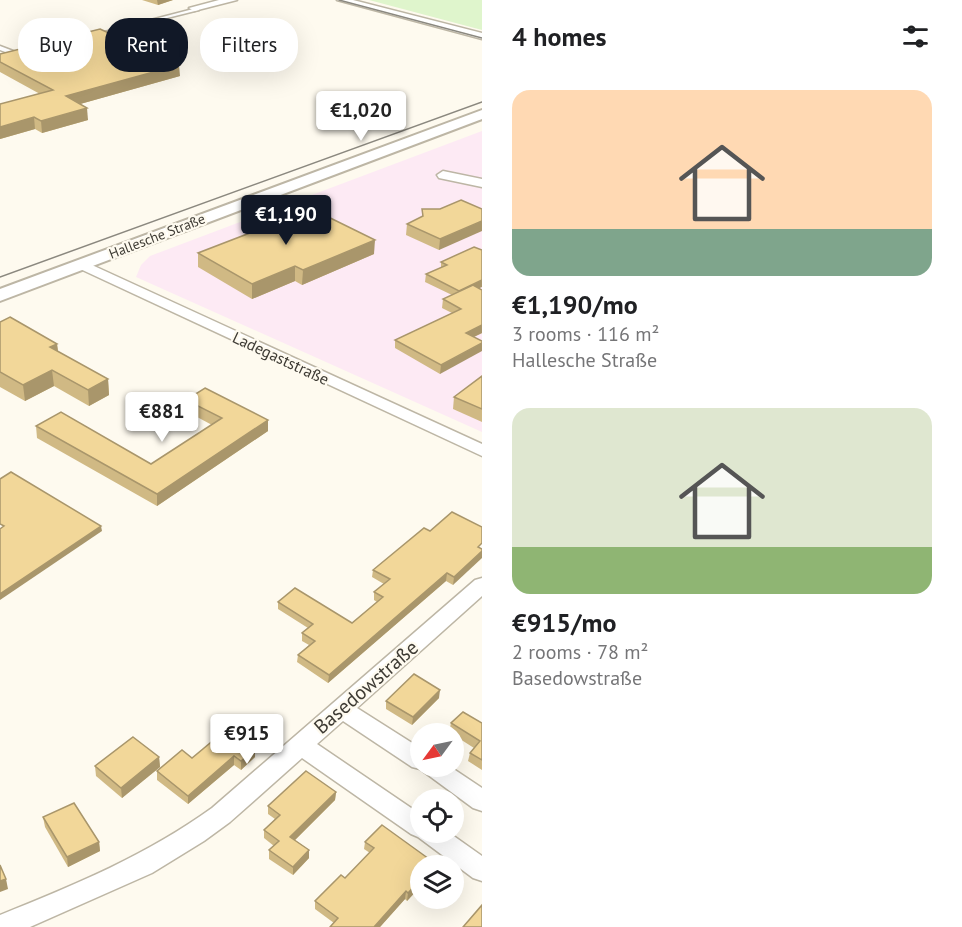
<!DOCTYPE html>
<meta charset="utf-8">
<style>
body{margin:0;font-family:"PT Sans",sans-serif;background:#f2f2f2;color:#202124;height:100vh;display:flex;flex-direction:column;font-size:22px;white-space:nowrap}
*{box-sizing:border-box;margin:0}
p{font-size:20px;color:#757577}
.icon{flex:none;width:33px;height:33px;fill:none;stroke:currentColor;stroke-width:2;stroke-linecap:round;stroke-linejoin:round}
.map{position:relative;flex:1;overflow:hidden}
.details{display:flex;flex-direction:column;background:#fff;width:480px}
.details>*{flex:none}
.guide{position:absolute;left:18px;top:18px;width:374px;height:54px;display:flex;gap:12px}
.needle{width:39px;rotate:237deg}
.buttons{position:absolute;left:410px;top:723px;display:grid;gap:12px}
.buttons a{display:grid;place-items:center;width:54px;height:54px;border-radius:50%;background:#fff;box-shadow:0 6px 24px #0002;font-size:30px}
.price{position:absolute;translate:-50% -51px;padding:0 14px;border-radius:6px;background:#fff;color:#222;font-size:20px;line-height:39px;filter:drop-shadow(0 2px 3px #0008)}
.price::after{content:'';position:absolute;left:50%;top:36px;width:18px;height:14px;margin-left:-9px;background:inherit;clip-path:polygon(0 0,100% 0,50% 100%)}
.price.active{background:#111827;color:#fff}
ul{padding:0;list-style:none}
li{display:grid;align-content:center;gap:12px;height:318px;padding:0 30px}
li span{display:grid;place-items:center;height:186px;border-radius:18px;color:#555}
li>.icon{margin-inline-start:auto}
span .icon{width:108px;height:108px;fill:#fffc;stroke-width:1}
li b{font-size:26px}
h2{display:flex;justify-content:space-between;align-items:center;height:72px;padding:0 30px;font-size:26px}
.tag{padding:0 21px;border-radius:24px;background:#fff;box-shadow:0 6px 24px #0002;font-size:21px;line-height:54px}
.tag.active{background:#111827;color:#fff}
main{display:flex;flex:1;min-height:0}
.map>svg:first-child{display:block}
</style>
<main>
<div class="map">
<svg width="482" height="927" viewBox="0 0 482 927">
<rect width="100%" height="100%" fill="#fefaef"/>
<polygon fill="#fdeaf4" points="482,131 482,432 136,277 141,265 150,256"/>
<polygon fill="#dff5cc" points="369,0 482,0 482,30"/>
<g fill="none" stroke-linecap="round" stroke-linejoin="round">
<g stroke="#bdb6a5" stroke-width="3">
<g id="service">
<polygon points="197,8 199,8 199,10 95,36 93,35"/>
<polygon points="0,46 21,54 22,55 19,57 0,50"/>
</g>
</g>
<g stroke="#bdb6a5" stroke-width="3">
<g id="minor">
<polygon points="219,0 237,0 194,11 189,8"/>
<polygon points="337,0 353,0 482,33 482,39"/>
<polygon points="443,171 482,179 482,187 439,178 437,175"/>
<polygon points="81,260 482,444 482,456 76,267 74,264"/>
<path d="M 482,578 L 482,596 L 357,708 L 420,748 L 420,766 L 449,766 L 482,788 L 482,811 L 473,808 L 420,769 L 412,767 L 343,721 L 317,744 L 420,814 L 420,832 L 448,832 L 482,856 L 482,881 L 473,878 L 418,837 L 411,834 L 302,758 L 230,822 L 204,841 L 152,873 L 30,927 L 0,927 L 0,915 C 75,885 147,855 212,808 L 475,580 Z"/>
</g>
</g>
<g stroke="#bdb6a5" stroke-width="4">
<polygon id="tertiary" points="482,110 482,119 0,301 0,289"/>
</g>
<use href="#service" fill="#fff" fill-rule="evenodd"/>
<use href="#minor" fill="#fff" fill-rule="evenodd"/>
<use href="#tertiary" fill="#fff" fill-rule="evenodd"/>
<g stroke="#8b887f" stroke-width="1.5">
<polyline points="339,0 482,38"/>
<polyline points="0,277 482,102"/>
</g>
</g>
<g fill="#d0b984">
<polygon points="142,0 173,0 158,5"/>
<polygon points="0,54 180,76 80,104 88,120 42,133 35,129 0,139 0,104 40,94 0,72"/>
<polygon points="422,209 482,209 439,250 406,235 407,224 422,217"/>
<polygon points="474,247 479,288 482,290 482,333 474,337 440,374 395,348 395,340 452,313 442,308 443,299 452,295 425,282 426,274 441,268 441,262"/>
<polygon points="198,253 374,254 302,285 295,281 252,299 198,267"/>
<polygon points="0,322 57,344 58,352 108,379 109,395 89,406 54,386 25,401 0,387"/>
<polygon points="482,376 482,422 453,409 454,397"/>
<polygon points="186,400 268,420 268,431 157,506 37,438 36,426 151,464 212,425 186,411"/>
<polygon points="482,527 453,585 446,581 328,683 297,662 298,655 309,645 302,641 302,633 308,628 278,609 278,602 352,623 377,602 374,600 374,592 384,584 372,577 373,570 430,531"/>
<polygon points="439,698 412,725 386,709 386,701"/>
<polygon points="451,723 482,723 482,770 468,761 470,753 474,748 449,732"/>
<polygon points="255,738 255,747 253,748 255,749 255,757 241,770 234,765 188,804 157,780 157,771 192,758"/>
<polygon points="159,757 160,767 122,798 96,776 95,766"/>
<polygon points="336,792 335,800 295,840 309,850 309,858 293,875 269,859 269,850 274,846 264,838 264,830 275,819 268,814 268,806"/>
<polygon points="43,817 99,842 100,851 68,867 45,827"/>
<polygon points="365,842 420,866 420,887 407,901 405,899 380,927 330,927 334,923 315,909 315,901 345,878 370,853 364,849"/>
</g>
<g fill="#a9966b">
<polygon points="157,0 173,0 158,5"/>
<polygon points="179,65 180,76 66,108 66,96"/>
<polygon points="87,108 88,120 42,133 41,121"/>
<polygon points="34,117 35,129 0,139 0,127"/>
<polygon points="482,221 482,231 439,250 440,239"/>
<polygon points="375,240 374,254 302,285 303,270"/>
<polygon points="295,266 295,281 252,299 252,284"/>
<polygon points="482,280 482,287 458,298 459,291"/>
<polygon points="482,325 482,333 465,341 466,333"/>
<polygon points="482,343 482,351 440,374 441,365"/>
<polygon points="57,344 59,359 50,347"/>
<polygon points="52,370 54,386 25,401 23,385"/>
<polygon points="108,379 109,395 89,406 88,390"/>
<polygon points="268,420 268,431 157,506 157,494"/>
<polygon points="101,526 102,531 0,600 0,594"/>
<polygon points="482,551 482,558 453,585 454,577"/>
<polygon points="447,573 446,581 328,683 329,675"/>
<polygon points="440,690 439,698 412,725 413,717"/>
<polygon points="255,738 255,747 248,753 248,744"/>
<polygon points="255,749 255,757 241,770 241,761"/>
<polygon points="234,756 234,765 188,804 188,796"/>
<polygon points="159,757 160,767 122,798 121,788"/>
<polygon points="336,792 335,800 289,846 290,837"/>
<polygon points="99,842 100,851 68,867 67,857"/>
<polygon points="309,850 309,858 293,875 293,867"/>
<polygon points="6,879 8,889 0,892 0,881"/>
<polygon points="420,880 420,887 407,901 408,893"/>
<polygon points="406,891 405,899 380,927 374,927"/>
</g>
<g fill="#f2d799" stroke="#a9966b" stroke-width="1.5">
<polygon points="100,29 179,65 66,96 87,108 41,121 34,117 0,127 0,104 53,90 0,62 0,54"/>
<polygon points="461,200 482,209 482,221 440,239 407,224 423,216 422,209 440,209"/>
<polygon points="312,209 375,240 303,270 295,266 252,284 198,253"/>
<polygon points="474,247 482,250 482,280 459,291 426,274 447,265 441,262"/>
<polygon points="473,285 482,290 482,325 466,333 482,341 482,343 441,365 395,340 461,309 443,299"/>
<polygon points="10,317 57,344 50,347 108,379 88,390 52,370 23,385 0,372 0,322"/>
<polygon points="482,376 482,409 454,397"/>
<polygon points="205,388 268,420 157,494 36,426 61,412 151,464 222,418 186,400"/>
<polygon points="11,472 101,526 0,594 0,529 4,526 0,524 0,479"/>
<polygon points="452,512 482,527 482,543 478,547 482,549 482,551 454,577 447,573 329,675 298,655 315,641 302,633 313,624 278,602 295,588 352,623 383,597 374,592 390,579 373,570 424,528 430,531"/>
<polygon points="414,674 440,690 413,717 386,701"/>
<polygon points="463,712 482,723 482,760 470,753 480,741 451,723"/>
<polygon points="233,724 255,738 248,744 255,749 241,761 234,756 188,796 157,771 182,750 192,758"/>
<polygon points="133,737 159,757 121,788 95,766"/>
<polygon points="306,771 336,792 290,837 309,850 293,867 269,850 279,841 264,830 280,815 268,806"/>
<polygon points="74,803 99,842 67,857 43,817"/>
<polygon points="382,825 436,864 434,866 420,866 420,880 408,893 406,891 374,927 330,927 338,918 315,901 341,875 345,878 374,848 365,842"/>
<polygon points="0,865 6,879 0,881"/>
<polygon points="482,905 482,927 463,927"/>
</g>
<g text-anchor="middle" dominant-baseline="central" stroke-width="4.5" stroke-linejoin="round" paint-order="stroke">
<g font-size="14" fill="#3e3b34" stroke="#fefaef">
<text transform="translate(157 236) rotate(-21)">Hallesche Straße</text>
</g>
<g font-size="16" fill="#3e3b34" stroke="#fefaef">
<text transform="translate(281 358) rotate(25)">Ladegaststraße</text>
</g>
<g font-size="20" fill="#3e3b34" stroke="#fefaef">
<text transform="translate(366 687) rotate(-41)">Basedowstraße</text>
</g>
</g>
</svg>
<div class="buttons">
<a><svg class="needle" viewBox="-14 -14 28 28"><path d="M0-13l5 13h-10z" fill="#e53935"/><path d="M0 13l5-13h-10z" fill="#757577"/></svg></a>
<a><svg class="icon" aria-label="locate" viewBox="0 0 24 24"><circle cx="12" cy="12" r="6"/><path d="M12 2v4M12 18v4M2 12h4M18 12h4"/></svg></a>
<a><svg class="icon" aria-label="layers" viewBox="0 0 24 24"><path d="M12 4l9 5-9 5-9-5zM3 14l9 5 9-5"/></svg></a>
</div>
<b class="price" style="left:361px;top:142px">€1,020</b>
<b class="price active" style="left:286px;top:246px">€1,190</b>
<b class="price" style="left:162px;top:443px">€881</b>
<b class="price" style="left:247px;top:765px">€915</b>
<div class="guide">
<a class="tag">Buy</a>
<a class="tag active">Rent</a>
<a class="tag">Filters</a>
</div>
</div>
<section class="details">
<h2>4 homes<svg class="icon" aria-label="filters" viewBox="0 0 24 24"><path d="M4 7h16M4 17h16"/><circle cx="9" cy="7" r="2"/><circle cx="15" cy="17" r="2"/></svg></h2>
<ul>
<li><span style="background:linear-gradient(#ffd9b3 75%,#7fa58c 0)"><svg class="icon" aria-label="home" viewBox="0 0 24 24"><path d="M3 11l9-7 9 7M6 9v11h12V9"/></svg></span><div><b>€1,190/mo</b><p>3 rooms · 116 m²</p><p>Hallesche Straße</p></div></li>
<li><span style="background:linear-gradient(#dfe7d0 75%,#8fb573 0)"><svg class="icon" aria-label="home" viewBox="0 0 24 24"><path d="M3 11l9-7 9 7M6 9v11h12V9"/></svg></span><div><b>€915/mo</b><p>2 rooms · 78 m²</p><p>Basedowstraße</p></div></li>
</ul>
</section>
</main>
